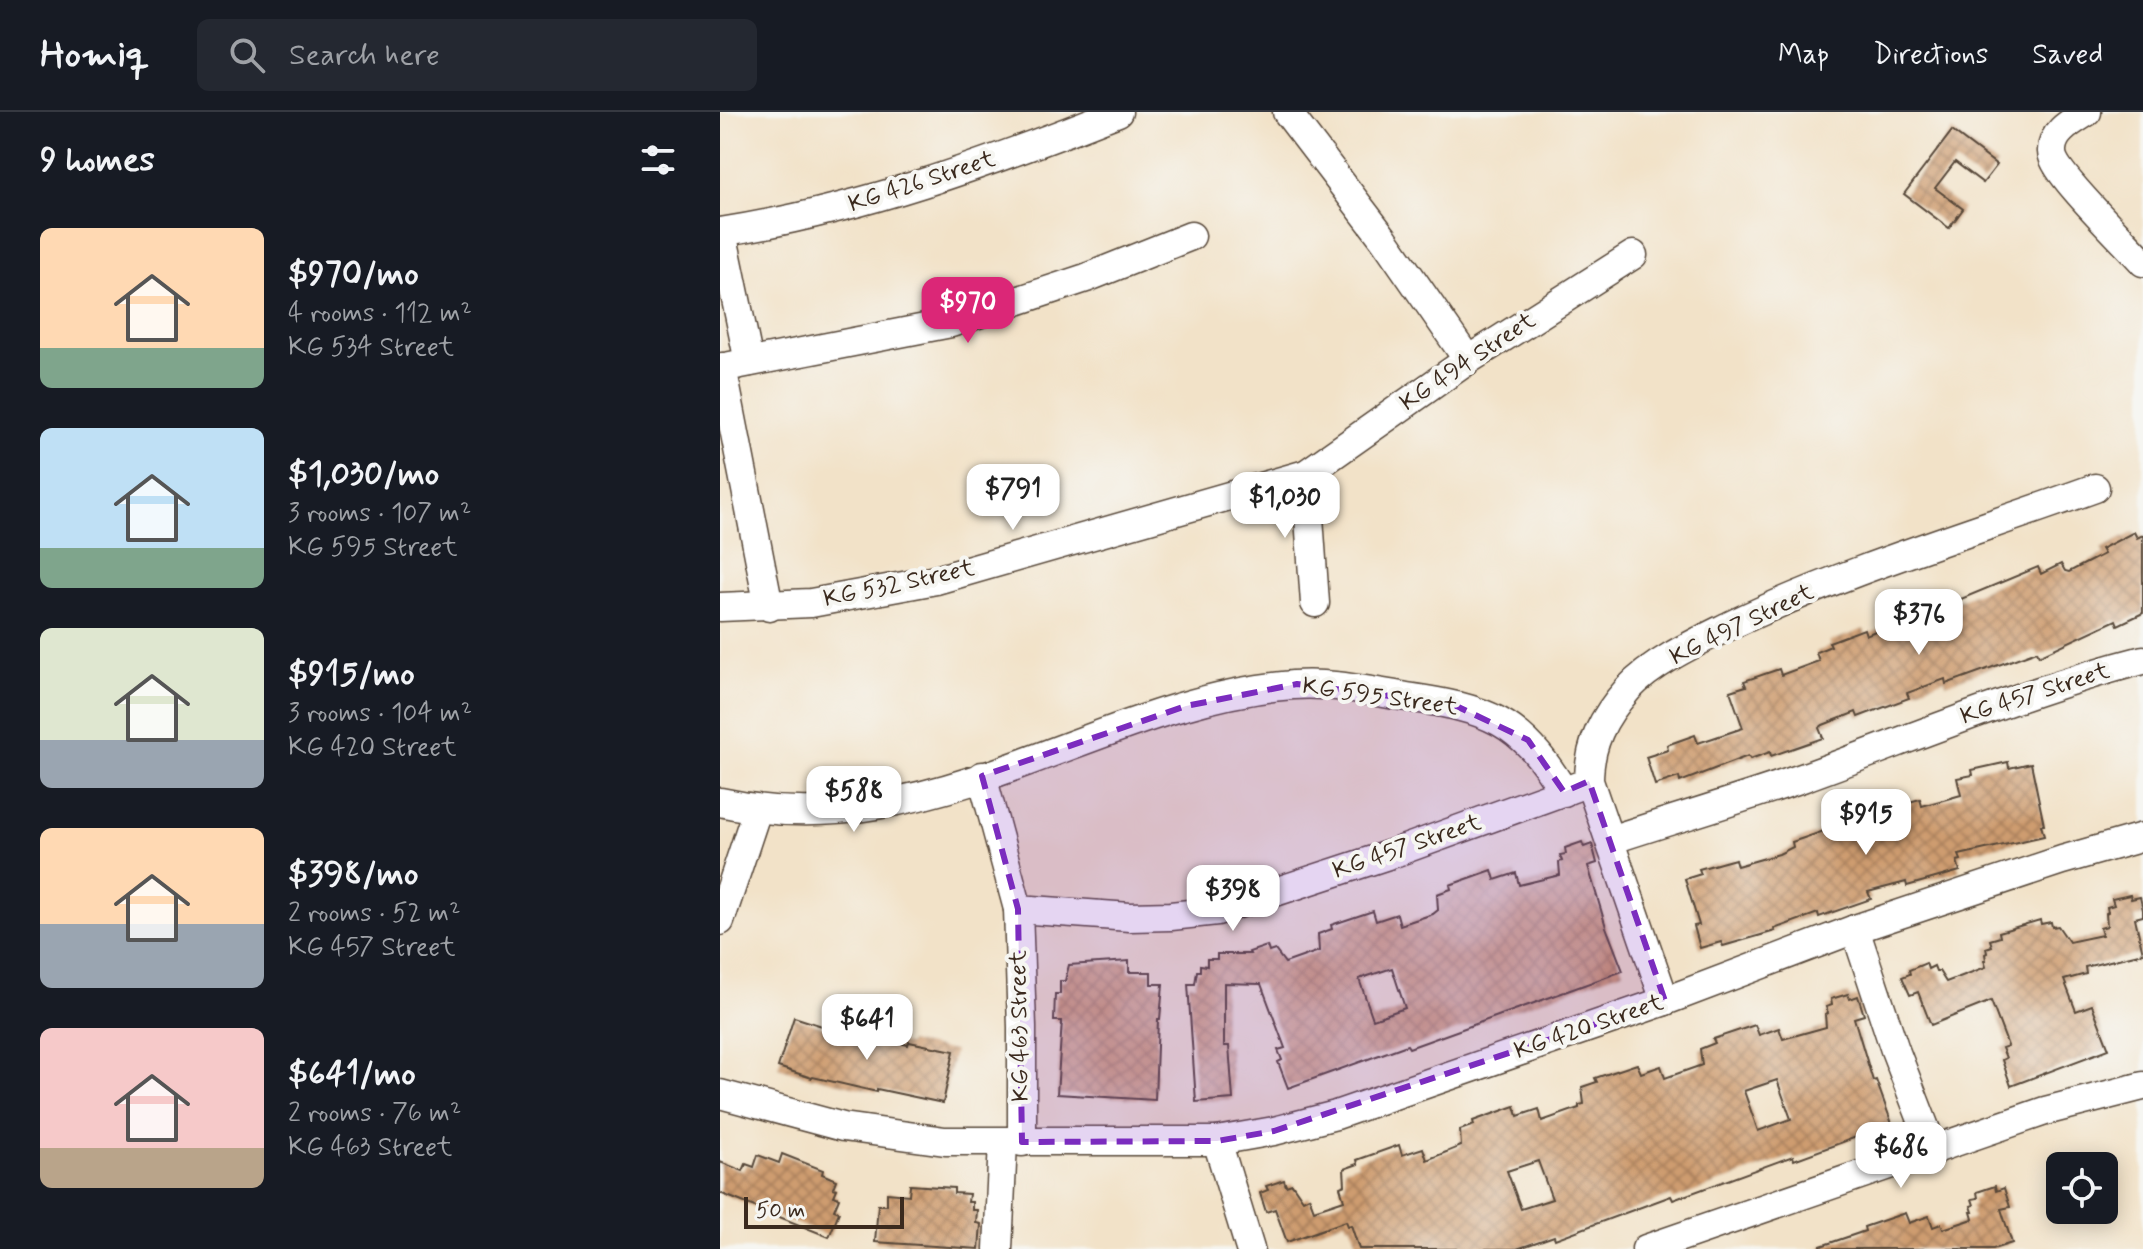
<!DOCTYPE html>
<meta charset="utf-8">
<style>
body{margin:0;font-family:Mynerve,sans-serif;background:#242831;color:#f1f3f6;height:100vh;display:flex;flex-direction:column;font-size:30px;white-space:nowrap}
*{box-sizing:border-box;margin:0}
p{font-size:26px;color:#9ea1a6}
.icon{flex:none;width:44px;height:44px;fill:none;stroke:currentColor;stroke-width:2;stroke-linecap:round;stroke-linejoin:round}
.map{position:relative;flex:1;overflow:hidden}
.side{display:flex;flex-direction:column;background:#171b24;width:720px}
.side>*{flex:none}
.fabs{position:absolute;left:1326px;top:1040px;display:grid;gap:16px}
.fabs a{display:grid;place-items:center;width:72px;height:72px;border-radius:12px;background:#171b24;box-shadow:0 4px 20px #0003;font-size:40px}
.scale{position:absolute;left:24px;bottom:20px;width:160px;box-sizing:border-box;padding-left:8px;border:4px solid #3b2a1e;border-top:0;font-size:22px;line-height:28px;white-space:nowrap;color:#3b2a1e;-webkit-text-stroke:6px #f6f6f2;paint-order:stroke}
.price{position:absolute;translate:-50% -68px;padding:0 18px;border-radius:16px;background:#fff;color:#222;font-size:26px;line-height:52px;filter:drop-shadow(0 2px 4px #0008)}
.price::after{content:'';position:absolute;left:50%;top:48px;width:24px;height:18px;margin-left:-12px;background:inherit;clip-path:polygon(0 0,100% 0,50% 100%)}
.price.active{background:#db2777;color:#fff}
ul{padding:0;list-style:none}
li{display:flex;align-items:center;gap:24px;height:200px;padding:0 40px}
li span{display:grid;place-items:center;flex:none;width:224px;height:160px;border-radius:12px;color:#555}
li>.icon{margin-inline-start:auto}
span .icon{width:96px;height:96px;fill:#fffc;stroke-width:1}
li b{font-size:34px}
h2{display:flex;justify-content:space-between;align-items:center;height:96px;padding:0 40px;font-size:34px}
header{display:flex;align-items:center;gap:48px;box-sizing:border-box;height:112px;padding:0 40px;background:#171b24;border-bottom:2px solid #363941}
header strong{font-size:38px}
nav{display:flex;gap:44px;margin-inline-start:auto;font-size:28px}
.search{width:560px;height:72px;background:#242831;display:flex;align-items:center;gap:20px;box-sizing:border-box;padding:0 28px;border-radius:12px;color:#9ea1a6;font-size:30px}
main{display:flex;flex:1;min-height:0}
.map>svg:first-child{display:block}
</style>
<header>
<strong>Homiq</strong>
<div class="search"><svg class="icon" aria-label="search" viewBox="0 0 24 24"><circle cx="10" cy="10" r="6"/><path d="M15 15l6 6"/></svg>Search here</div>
<nav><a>Map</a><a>Directions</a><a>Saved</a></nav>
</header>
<main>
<section class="side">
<h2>9 homes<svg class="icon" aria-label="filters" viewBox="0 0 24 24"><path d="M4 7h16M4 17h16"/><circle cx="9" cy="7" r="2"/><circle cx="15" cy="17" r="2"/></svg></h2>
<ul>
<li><span style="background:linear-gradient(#ffd9b3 75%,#7fa58c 0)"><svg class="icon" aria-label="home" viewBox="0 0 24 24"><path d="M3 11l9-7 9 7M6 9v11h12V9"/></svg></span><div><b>$970/mo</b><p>4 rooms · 112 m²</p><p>KG 534 Street</p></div></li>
<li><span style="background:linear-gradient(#bfe0f5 75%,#7fa58c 0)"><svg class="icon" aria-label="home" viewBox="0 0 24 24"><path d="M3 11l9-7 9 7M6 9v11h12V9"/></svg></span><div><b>$1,030/mo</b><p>3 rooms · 107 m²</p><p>KG 595 Street</p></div></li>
<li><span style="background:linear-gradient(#dfe7d0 70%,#9aa5b1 0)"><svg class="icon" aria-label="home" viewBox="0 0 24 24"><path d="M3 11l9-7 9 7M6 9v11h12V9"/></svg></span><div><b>$915/mo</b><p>3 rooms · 104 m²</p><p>KG 420 Street</p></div></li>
<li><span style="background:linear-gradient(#ffd9b3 60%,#9aa5b1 0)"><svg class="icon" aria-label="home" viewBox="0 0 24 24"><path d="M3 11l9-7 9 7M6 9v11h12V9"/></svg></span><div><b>$398/mo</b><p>2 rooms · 52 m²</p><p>KG 457 Street</p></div></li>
<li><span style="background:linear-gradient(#f6c9c9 75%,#b9a48a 0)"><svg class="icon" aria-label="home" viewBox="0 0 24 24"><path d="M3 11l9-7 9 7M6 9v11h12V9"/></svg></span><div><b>$641/mo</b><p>2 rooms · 76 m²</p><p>KG 463 Street</p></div></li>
</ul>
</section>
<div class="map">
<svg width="1423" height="1137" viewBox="0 0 1423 1137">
<defs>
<pattern id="building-cross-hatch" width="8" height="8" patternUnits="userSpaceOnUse" patternTransform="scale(2)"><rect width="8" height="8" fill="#ce9c6f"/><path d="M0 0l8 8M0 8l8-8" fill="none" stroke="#a87f5b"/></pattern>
</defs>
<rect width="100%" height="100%" fill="#f6f6f2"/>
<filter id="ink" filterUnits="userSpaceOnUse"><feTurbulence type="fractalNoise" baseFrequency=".0125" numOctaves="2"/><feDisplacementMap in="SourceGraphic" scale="16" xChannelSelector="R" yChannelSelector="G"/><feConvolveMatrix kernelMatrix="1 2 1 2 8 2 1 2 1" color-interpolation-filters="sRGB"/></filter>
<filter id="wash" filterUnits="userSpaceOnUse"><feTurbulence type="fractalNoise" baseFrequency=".006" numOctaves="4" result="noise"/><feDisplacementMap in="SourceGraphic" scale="32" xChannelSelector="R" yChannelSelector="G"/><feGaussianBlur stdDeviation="1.8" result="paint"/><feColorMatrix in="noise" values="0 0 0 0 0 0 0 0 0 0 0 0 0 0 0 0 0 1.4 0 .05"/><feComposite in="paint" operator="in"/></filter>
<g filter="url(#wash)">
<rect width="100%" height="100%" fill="#f2e2c8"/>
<g id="blocks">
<g fill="url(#building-cross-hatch)" fill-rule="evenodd">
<polygon points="1232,19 1277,53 1263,71 1235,50 1215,76 1243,97 1229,116 1184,82"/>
<polygon points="1414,420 1417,426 1423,423 1423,501 1398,513 1396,508 1319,544 1317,539 1226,572 1225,567 1187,581 1189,586 1138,605 1136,600 1103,613 1099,616 1103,626 1051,644 1050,640 1030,647 1028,644 960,670 959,665 935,673 926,645 948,638 947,633 975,623 978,631 1023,616 1010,579 1026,574 1024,569 1059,557 1061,563 1099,549 1096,540 1111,534 1109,530 1144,517 1146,523 1199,501 1198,496 1232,484 1234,490 1318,455 1321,462 1341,452 1345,459 1349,460 1384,442 1381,437"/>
<polygon points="1288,650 1289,656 1311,651 1324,713 1321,713 1324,724 1239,743 1241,748 1237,749 1240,759 1187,774 1186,770 1148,780 1151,787 1099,805 1098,801 1054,817 1055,819 1003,834 1001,830 980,836 974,814 979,813 965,767 981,762 979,757 1015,747 1017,754 1059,742 1073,735 1072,730 1107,718 1109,724 1151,710 1150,707 1165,702 1164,697 1200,687 1202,694 1241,683 1237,666 1253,663 1252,658"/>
<path d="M 862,730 L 864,735 L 872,732 L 877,751 L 868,754 L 886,815 L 903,859 L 689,936 L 687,933 L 568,976 L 558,950 L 562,948 L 558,938 L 565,936 L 541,872 L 504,871 L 504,934 L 509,934 L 513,987 L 476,990 L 468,872 L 475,872 L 477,859 L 480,859 L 480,853 L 487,854 L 487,847 L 497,847 L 497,842 L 530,842 L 529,840 L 547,834 L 549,840 L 555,838 L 565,851 L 599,839 L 598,822 L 612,817 L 611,813 L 653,799 L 656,809 L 677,802 L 680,813 L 713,802 L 718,798 L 717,782 L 731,777 L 730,773 L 772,758 L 775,768 L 796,761 L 799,773 L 840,763 L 839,750 L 842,749 L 840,743 L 846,742 L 845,736 ZM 672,856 L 685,896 L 653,907 L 639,867 Z"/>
<polygon points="1410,783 1411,787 1420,785 1423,798 1423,804 1415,806 1423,841 1365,855 1366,862 1344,868 1356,899 1372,893 1389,937 1291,974 1282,948 1286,946 1282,936 1288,934 1271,889 1211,913 1198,880 1190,883 1182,865 1190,862 1189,858 1206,851 1208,857 1214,854 1216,859 1219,859 1226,870 1266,855 1264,848 1266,848 1265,842 1267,841 1266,836 1272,834 1270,828 1280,825 1279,820 1320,808 1321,812 1331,810 1332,815 1338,814 1349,830 1382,823 1380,816 1387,814 1386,801 1388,800 1387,795 1394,793 1392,787"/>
<polygon points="409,849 409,860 431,860 431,872 443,872 440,907 438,907 435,988 337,982 342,909 334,909 335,882 340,882 340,869 345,869 349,853"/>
<path d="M 1128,882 L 1130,887 L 1138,884 L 1144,903 L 1134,906 L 1153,969 L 1156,968 L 1172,1012 L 1074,1048 L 1073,1044 L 953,1088 L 951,1084 L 835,1127 L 834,1124 L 797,1137 L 639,1137 L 631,1113 L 628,1114 L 626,1109 L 567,1130 L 555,1097 L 546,1100 L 540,1081 L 548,1078 L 546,1074 L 564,1068 L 566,1074 L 572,1072 L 583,1088 L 589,1085 L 594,1098 L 624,1088 L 620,1075 L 625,1073 L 624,1057 L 638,1052 L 637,1048 L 679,1033 L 682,1043 L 703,1036 L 707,1048 L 741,1034 L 740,1018 L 754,1013 L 753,1009 L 795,994 L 798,1004 L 819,997 L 822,1009 L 859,996 L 859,993 L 864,992 L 862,975 L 877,970 L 875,966 L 917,952 L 921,961 L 941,954 L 945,966 L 982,953 L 980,937 L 995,931 L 993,927 L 1035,913 L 1039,923 L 1059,916 L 1063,927 L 1106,915 L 1105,902 L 1108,901 L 1106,895 L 1112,893 L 1111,887 ZM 1057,968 L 1071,1007 L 1038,1019 L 1024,979 ZM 818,1049 L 832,1087 L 801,1097 L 787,1059 Z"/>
<polygon points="74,905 133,924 134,920 188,933 189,930 234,939 223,991 157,977 157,980 93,965 92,966 58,955"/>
<polygon points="62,1042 103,1058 102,1062 116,1068 113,1076 117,1077 114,1084 119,1086 114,1098 119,1100 109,1125 0,1081 0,1050 23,1059 26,1052 34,1055 38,1043 59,1051"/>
<polygon points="190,1073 234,1076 234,1081 249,1082 248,1090 252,1090 252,1098 257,1098 256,1111 261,1112 259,1137 155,1130 158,1093 167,1093 167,1081 189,1083"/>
<polygon points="1275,1074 1276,1079 1284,1076 1290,1095 1281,1097 1292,1131 1273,1137 1102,1137 1101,1134 1145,1119 1144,1115 1185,1101 1189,1111 1209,1104 1213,1115 1221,1112 1223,1117 1253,1107 1251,1100 1253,1100 1251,1094 1254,1093 1252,1087 1258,1086 1257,1080"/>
</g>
</g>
</g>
<g filter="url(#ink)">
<use href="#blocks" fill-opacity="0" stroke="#564638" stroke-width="2"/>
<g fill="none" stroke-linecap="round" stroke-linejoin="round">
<g stroke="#564638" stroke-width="31">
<g id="minor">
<polyline points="567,0 664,127 748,248"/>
<path d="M 1367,0 C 1353,9 1331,20 1332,40 C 1332,60 1406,130 1423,150"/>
<path d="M 0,120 C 138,99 269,51 398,0"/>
<polyline points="2,120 29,250"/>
<polyline points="2,255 49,495"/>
<polyline points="0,256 231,211 366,166 471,124"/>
<polyline points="586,362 595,491"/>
<polyline points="0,495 91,491 216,468 586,362 748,248 913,143"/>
<polyline points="262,664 298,797 410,805 451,804 497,799 671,742 861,673"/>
<path d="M 0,690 C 50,701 105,702 156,693 C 298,670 428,584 573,573 C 611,570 650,579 687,585 C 768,597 800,607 844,680"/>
<path d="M 890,728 C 954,707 1019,688 1082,666 C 1196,625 1306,578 1423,548"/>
<polyline points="298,797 302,915 302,1030"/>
<polyline points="0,809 37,698"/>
<polyline points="1135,817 1175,938 1214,1039"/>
<path d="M 945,889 L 869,669 C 869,632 883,605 908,577 C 933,550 979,529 1011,513 C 1128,457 1254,420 1375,376"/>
<polyline points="0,982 123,1015 225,1029 497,1029 554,1019 616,1003 945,889 1135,817 1342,748 1423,725"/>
<polyline points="497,1029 530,1137"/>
<polyline points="278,1137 283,1030"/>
<polyline points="926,1137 1325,999 1423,974"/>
</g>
</g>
<use href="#minor" stroke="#fff" stroke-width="28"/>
</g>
</g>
<path fill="#7b2cbf" fill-opacity="0.2" stroke="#7b2cbf" stroke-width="6" stroke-dasharray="16 10" stroke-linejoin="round" d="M 577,572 L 732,592 L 808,628 L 844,680 L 869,669 L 945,889 L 554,1019 L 497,1029 L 302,1030 L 298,797 L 262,664 L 466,594 Z"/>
<g text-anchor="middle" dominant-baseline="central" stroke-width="8" stroke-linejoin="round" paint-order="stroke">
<g font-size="24" fill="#3b2a1e" stroke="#f6f6f2">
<text transform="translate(202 70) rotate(-18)">KG 426 Street</text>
<text transform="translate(748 250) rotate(-34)">KG 494 Street</text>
<text transform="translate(179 472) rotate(-12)">KG 532 Street</text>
<text transform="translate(1022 513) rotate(-26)">KG 497 Street</text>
<text transform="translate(1315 582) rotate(-18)">KG 457 Street</text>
<text transform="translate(660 585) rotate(8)">KG 595 Street</text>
<text transform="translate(687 735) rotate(-19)">KG 457 Street</text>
<text transform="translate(300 914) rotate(-91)">KG 463 Street</text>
<text transform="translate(869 915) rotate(-19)">KG 420 Street</text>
</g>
</g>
</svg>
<div class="fabs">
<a><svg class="icon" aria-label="locate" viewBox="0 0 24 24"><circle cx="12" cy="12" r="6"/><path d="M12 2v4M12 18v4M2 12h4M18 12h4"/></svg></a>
</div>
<div class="scale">50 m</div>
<b class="price active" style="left:248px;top:233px">$970</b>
<b class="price" style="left:293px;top:420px">$791</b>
<b class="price" style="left:565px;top:428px">$1,030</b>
<b class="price" style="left:1199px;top:545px">$376</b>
<b class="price" style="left:134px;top:722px">$588</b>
<b class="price" style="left:1146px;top:745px">$915</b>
<b class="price" style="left:513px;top:821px">$398</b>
<b class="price" style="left:147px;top:950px">$641</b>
<b class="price" style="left:1181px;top:1078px">$686</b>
</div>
</main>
